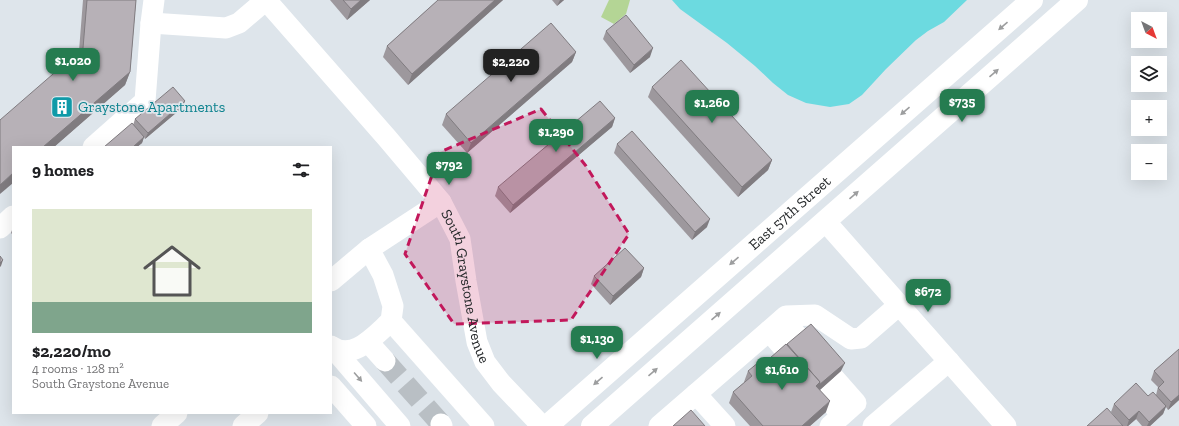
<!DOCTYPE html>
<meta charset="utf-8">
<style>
body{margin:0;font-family:"Zilla Slab",serif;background:#f6f6f6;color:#202124;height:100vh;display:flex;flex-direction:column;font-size:15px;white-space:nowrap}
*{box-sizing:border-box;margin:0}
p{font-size:13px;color:#757577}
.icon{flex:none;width:22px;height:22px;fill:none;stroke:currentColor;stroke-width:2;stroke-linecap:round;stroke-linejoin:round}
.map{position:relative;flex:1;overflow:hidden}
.sheet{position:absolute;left:12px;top:146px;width:320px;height:268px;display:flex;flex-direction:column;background:#fff;border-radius:0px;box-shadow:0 4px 16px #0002}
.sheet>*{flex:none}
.needle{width:26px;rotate:139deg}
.fabs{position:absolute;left:1131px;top:12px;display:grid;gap:8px}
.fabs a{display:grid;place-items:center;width:36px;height:36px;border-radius:0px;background:#fff;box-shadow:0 4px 16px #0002;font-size:20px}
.price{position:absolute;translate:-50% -34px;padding:0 9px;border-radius:8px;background:#257c50;color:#fff;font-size:13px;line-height:26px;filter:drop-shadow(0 1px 2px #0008)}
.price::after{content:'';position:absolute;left:50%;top:24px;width:12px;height:9px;margin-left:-6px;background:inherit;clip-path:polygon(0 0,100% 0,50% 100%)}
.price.current{background:#222;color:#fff}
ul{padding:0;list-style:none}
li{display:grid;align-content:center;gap:8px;height:212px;padding:0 20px}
li span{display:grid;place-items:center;height:124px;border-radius:0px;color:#555}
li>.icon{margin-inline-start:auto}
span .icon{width:72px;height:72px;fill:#fffc;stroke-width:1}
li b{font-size:17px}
h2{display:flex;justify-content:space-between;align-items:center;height:48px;padding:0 20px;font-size:17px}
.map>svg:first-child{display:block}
</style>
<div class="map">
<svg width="1179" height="426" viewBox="0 0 1179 426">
<rect width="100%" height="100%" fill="#dee5eb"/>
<polygon fill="#b4d595" points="609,0 630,0 626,14 614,24 601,17"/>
<polygon fill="#6cdae0" points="672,0 967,0 944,22 928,31 916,40 886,69 862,95 849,104 830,107 806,103 788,95 773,83 755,66 727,43 680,9"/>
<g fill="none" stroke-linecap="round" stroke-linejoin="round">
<polyline stroke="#b9bfc4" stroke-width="21" stroke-dasharray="21 10" stroke-linecap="butt" points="385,361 441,424"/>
<g stroke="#fff" stroke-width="21">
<path id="s1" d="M 266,0 L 387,138 L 441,202 L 460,239 L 466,281 L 477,342 L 485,362 L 501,383 L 542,426"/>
<polyline points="151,23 226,28 239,23 266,0"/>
<polyline points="93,147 145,101 151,23 154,0"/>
<polyline points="825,221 1006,426"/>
<polyline points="0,228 13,216"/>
<polyline points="331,281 369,249 441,202"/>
<polyline points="783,319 800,339"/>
<polyline points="391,321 484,426"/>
<polyline points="769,331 786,351"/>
<polyline points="368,342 385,361"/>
<path d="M 331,346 C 353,362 375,335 391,321 L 393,306 L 383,275 L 369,249"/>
<polyline points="332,347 400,426"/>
<polyline points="331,386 366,426"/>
<polyline points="820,390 842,415"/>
<polyline points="696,394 725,426"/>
<polyline points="441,424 442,426"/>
<polyline points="162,426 177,413"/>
<polyline points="243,426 258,413"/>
<polyline points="659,426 786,316 815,315 851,339 861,338 899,305"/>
<polyline points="830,426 856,403 834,378"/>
<polyline points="873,426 949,361"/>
</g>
<g stroke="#fff" stroke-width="22">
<path id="s2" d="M 547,426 L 1032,0"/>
<polyline points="592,426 1077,0"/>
</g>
</g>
<g fill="#9d989d">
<polygon points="83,0 136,0 130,72 125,85 54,147 13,147 79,51"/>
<polygon points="330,0 370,0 347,20"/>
<polygon points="438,0 503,0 408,85 383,57 387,46"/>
<polygon points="552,0 564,0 557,6"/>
<polygon points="606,31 650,57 630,73 603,39"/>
<polygon points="576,52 572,62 467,153 442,125 446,114"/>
<polygon points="652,87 772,160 768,170 738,197 648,97"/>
<polygon points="183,107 145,139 144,137 142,143 137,147 104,147 133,125 135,119"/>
<polygon points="615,118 612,127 510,213 495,196 498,187"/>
<polygon points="617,144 707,227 692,240 614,153"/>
<polygon points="13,227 13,235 11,233"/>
<polygon points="644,268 641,277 610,305 591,284 594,276"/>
<polygon points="787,344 841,371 820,390 826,412 810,426 750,426 729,403 733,392 745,382 744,382 748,371 762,365"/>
<polygon points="1179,349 1179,400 1168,410 1166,407 1163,414 1150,426 1142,426 1136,419 1128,426 1123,426 1111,412 1114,404 1156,395 1158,387 1151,380 1154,371"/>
</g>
<g fill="#807c80">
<polygon points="361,0 370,0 347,20 351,9"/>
<polygon points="495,0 503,0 408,85 412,74"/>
<polygon points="560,0 564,0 557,6"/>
<polygon points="653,48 650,57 630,73 634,65"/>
<polygon points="576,52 572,62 467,153 471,143"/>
<polygon points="130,72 125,85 54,147 43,147"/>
<polygon points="185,101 183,107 145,139 148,133"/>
<polygon points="615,118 612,127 510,213 513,205"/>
<polygon points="144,137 142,143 137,147 133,147"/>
<polygon points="772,160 768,170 738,197 742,187"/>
<polygon points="13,173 13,183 0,194 0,185"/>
<polygon points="710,219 707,227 692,240 695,232"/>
<polygon points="3,260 1,266 0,267 0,263"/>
<polygon points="644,268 641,277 610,305 613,296"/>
<polygon points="845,363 841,371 813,396 816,386"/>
<polygon points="1179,395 1179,400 1168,410 1171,402"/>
<polygon points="830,401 826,412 810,426 802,426"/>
<polygon points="1166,406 1163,414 1150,426 1147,426 1149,422"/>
<polygon points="1139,411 1136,419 1128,426 1127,426 1129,420"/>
</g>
<g fill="#b7b1b7" stroke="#807c80">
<polygon points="87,0 136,0 130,72 43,147 13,147 13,173 0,185 0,120 83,48"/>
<polygon points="343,0 361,0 351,9"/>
<polygon points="438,0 495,0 412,74 387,46"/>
<polygon points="626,15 653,48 634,65 606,31"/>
<polygon points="551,23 576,52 471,143 446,114"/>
<polygon points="681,60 772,160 742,187 652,87"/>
<polygon points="173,87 185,101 148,133 135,119"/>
<polygon points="600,101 615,118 513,205 498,187"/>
<polygon points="132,123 144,137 133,147 104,147"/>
<polygon points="632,131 710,219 695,232 617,144"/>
<polygon points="625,248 644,268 613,296 594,276"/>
<polygon points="0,256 3,260 0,263"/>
<polygon points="811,324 845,363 819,385 820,382 787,344"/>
<polygon points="786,344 820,382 816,386 830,401 802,426 763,426 733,392 752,376 748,371 759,362 762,365"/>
<polygon points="1179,349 1179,395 1171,402 1158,388 1164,382 1154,371"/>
<polygon points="1136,383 1148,396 1153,392 1166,406 1149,422 1139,411 1129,420 1114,404"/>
<polygon points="1107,408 1123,426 1087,426"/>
<polygon points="691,410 705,426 673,426"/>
</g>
<defs><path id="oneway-solid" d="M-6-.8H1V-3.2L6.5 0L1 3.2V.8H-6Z"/></defs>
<g fill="#9d9e9f">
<use href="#oneway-solid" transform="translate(1003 26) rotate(139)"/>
<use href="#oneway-solid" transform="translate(994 73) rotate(-41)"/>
<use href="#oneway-solid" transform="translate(905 111) rotate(139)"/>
<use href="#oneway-solid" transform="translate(854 195) rotate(-41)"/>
<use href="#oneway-solid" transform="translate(734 261) rotate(139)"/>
<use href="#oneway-solid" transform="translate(716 316) rotate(-41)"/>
<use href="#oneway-solid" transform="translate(653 372) rotate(-41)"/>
<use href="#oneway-solid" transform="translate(358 377) rotate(49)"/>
<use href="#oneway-solid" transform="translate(598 381) rotate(139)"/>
</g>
<path fill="#c2185b" fill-opacity="0.2" stroke="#c2185b" stroke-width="3" stroke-dasharray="8 5" stroke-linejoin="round" d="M 541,109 L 586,166 L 629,234 L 571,320 L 454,324 L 405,254 L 440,152 Z"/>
<defs>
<g id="building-square" transform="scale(1.15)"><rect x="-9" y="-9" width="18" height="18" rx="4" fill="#0f9aa8" stroke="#dee5eb"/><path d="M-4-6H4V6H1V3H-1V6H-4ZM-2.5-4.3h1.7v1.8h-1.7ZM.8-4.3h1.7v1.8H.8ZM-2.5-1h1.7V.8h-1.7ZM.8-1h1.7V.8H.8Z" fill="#fff"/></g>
</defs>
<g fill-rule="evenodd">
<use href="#building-square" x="62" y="107"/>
</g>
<g text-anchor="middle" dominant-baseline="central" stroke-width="3.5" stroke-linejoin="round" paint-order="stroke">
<g font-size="15" fill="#0d838f" stroke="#dee5eb" text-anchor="start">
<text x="78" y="107">Graystone Apartments</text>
</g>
<g font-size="15" fill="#25282a" stroke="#dee5eb">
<text stroke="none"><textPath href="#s2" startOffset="323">East 57th Street</textPath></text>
<text stroke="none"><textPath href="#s1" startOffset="356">South Graystone Avenue</textPath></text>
</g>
</g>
</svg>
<div class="fabs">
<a><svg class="needle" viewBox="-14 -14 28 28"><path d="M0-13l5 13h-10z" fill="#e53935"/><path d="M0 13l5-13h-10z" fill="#757577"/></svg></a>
<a><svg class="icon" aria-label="layers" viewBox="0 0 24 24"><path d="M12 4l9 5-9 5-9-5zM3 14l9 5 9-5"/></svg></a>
<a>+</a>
<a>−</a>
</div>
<b class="price" style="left:73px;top:82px">$1,020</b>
<b class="price current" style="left:511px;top:83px">$2,220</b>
<b class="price" style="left:962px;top:123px">$735</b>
<b class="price" style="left:712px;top:124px">$1,260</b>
<b class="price" style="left:556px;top:153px">$1,290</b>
<b class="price" style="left:449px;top:186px">$792</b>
<b class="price" style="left:928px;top:313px">$672</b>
<b class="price" style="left:597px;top:360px">$1,130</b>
<b class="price" style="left:782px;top:391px">$1,610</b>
<section class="sheet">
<h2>9 homes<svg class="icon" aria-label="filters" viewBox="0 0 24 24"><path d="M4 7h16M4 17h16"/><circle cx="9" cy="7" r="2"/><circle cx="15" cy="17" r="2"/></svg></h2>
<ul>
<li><span style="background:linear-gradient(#dfe7d0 75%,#7fa58c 0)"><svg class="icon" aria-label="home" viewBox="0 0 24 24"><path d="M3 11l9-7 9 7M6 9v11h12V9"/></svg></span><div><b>$2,220/mo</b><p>4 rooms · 128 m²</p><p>South Graystone Avenue</p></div></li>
</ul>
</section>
</div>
